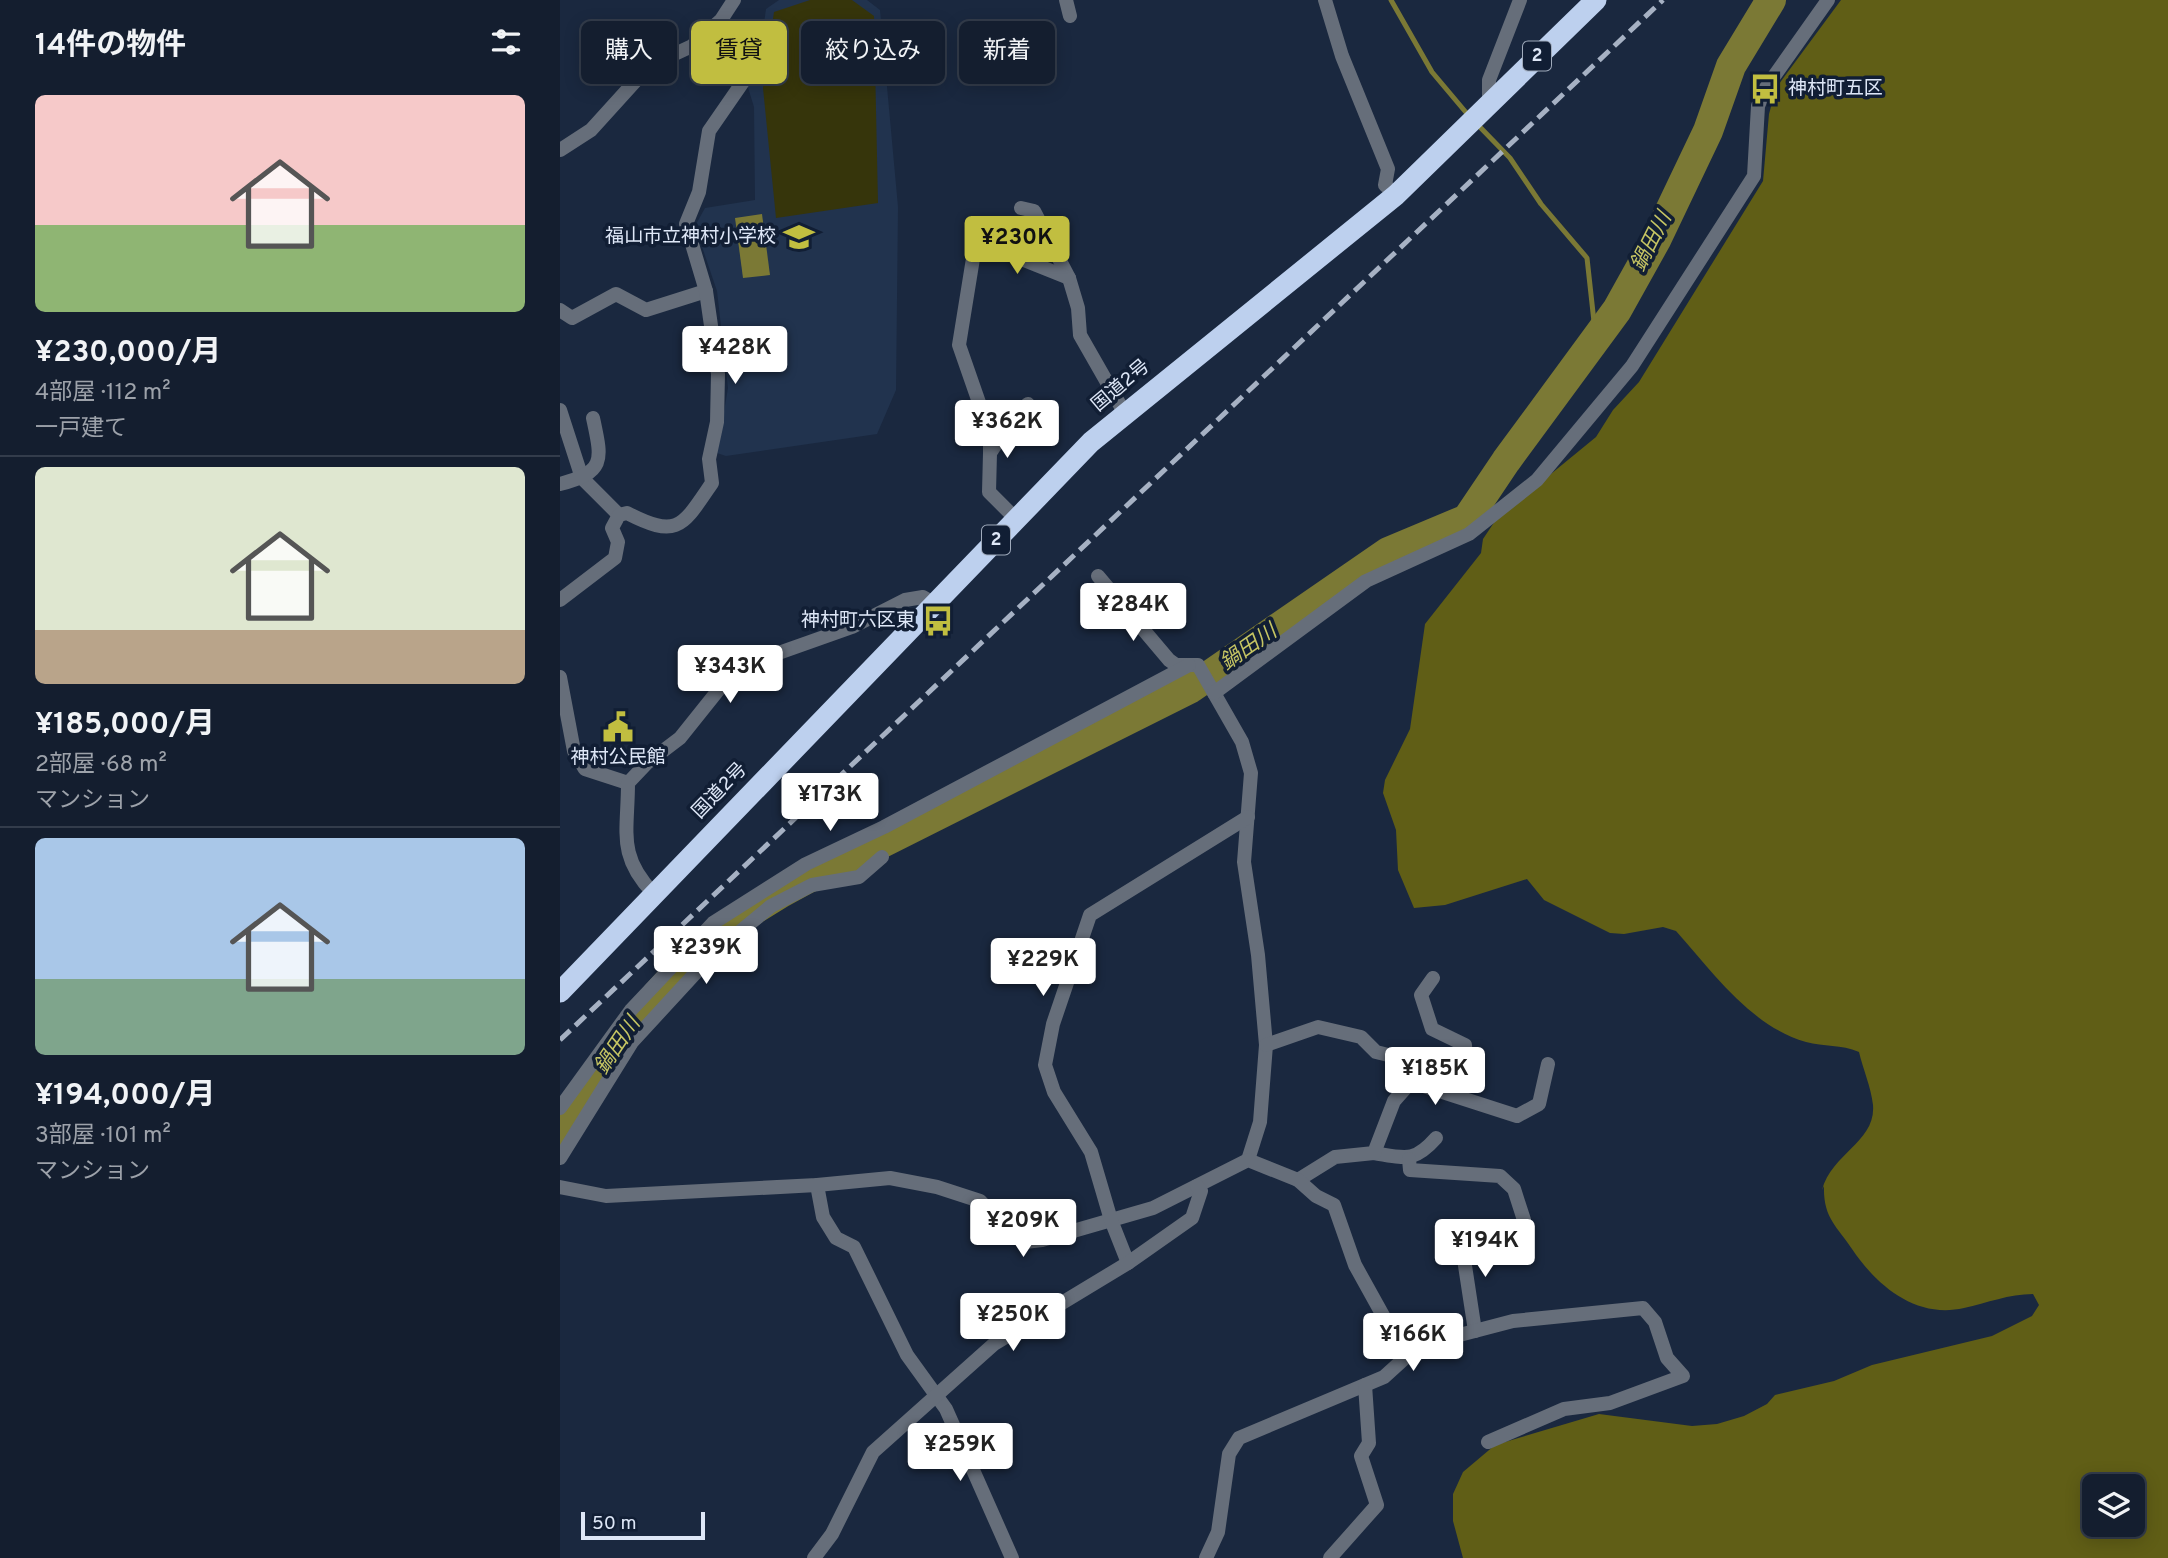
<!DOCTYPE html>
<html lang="ja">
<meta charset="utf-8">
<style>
body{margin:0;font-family:Overpass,"Noto Sans JP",sans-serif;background:#1d2737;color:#f1f3f6;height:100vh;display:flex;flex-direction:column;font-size:26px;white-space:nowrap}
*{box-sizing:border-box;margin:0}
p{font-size:23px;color:#9da2aa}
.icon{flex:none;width:38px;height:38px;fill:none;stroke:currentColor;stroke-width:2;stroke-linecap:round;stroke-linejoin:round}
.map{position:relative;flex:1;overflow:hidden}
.panel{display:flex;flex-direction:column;background:#141e2f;width:560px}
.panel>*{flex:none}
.banner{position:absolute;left:21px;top:21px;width:665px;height:63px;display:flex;gap:14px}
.tools{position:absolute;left:1522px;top:1474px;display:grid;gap:14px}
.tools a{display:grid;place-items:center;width:63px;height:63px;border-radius:10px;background:#141e2f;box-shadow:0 4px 18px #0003,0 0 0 2px #333c4b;font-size:35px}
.scale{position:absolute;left:21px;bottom:18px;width:124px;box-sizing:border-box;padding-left:7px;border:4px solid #dee7f7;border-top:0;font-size:19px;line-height:24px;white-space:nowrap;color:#dee7f7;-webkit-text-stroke:5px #111e34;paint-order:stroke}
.price{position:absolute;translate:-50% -60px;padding:0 16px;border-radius:7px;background:#fff;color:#222;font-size:23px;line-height:46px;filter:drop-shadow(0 2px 4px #0008)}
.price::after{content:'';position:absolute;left:50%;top:42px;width:21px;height:16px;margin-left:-10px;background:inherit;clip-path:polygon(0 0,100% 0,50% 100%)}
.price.active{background:#c1be40;color:#111}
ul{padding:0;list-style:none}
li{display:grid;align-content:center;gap:14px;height:371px;padding:0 35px}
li+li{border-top:2px solid #333c4b}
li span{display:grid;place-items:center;height:217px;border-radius:10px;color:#555}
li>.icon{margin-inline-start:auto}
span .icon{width:126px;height:126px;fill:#fffc;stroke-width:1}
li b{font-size:30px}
h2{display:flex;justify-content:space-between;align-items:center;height:84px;padding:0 35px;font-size:30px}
.chip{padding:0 24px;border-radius:10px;background:#141e2f;box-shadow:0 4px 18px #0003,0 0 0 2px #333c4b;font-size:24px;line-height:63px}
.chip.active{background:#c1be40;color:#111}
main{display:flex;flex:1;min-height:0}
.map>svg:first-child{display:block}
</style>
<main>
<section class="panel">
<h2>14件の物件<svg class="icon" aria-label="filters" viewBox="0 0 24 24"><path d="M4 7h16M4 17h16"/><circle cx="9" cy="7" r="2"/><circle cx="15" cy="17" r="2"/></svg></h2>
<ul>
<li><span style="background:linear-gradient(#f6c9c9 60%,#8fb573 0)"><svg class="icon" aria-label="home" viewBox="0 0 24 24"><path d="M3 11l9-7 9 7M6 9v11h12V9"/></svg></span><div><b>¥230,000/月</b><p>4部屋 · 112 m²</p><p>一戸建て</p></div></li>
<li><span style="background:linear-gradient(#dfe7d0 75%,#b9a48a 0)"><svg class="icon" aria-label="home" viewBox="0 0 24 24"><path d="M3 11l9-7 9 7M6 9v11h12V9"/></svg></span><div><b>¥185,000/月</b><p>2部屋 · 68 m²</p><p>マンション</p></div></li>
<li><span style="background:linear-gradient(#a9c7e8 65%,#7fa58c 0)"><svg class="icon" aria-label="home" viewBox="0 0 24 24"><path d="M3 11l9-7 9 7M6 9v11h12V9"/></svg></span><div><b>¥194,000/月</b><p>3部屋 · 101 m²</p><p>マンション</p></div></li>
</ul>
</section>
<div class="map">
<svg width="1608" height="1558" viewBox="0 0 1608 1558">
<rect width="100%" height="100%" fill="#1a283f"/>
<polygon fill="#21334e" points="219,0 307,0 320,10 338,207 336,390 317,434 166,456 157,453 168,388 157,291 135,226 145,208 195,200 194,107 186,81 198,65 206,9"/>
<polygon fill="#36350b" points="250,0 292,0 314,16 318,203 216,218 203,88 214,12"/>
<path fill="#605e16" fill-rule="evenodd" d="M 1281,0 L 1608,0 L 1608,1558 L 903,1558 L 893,1521 L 893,1494 L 903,1472 L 935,1445 L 1039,1414 L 1132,1426 L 1157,1424 L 1184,1416 L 1207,1404 L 1215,1395 L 1274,1381 L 1312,1365 L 1432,1336 L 1472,1316 L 1479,1305 L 1473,1294 C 1449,1294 1427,1303 1404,1308 C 1356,1319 1317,1286 1292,1249 C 1277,1226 1263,1218 1264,1186 L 1262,1190 C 1272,1153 1316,1142 1313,1105 C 1311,1087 1303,1069 1299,1052 C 1281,1044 1264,1047 1246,1042 C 1190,1026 1153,972 1116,931 L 1103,927 L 1064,934 L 1050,933 L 984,900 L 967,879 L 885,905 L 854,908 L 838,870 L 836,830 L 823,793 L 825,780 L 850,729 L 865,624 L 921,553 L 923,539 L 937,518 L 1036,437 L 1053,410 L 1079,382 L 1203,181 L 1209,114 L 1216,88 ZM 1535,1486 L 1573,1486 L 1573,1524 L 1535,1524 Z"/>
<polygon fill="#7b7935" points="202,214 210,275 183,278 175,218"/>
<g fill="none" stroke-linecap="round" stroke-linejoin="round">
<g stroke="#7b7935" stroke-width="5">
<polyline points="831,0 872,72 909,116"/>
<polyline points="916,123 950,158 981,204 1027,258 1036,340"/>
</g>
<path stroke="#7b7935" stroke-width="30" d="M 0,1131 C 84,996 147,919 296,856 L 631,688 L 828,552 L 907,519 L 946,461 L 1057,310 L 1096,240 L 1148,131 L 1171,66 L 1211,0"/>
<g stroke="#666e7a" stroke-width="14">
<polyline points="506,0 510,16"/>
<polyline points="765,0 782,56 828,169 825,185 836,195"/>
<polyline points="929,102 929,80 960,0"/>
<polyline points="0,150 31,130 89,66 132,46 161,20 174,0"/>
<polyline points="461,208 474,211 509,278 518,308 520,335 564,412"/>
<polyline points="0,310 12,318 56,294 86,310 146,291"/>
<polyline points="0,410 22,478 59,515"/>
<polyline points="430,453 430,434 399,345 416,240 440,243 464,260 509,278"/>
<path d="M 0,484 C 46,472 42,460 33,418"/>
<polyline points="456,519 429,492 430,453 454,417 468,404"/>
<polyline points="538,576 609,660 616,665 638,665 682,742 691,773 684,862 698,955 706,1045 700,1122 688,1160"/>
<path d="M 0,600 L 55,558 L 58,542 L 52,528 L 59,515 L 67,513 C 118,539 122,527 152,483 L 149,459 L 157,422 L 158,374 L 146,291 L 126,224 L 139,192 L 149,131 L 196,63"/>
<polyline points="0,677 14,751 25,769 68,783"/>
<polyline points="654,693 806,581 909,534 977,480 1072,366 1194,176 1198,106 1205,89 1268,0"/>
<path d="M 93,893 C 57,855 68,832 68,783 L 87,763 L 120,738 L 168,678 L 199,660 L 292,627 L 345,600 L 363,597 L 375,604"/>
<polyline points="706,1045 758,1027 801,1037 816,1052 861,1063 882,1065 906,1058 905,1045 872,1029 861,995 873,978"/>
<polyline points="0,1108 71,1010 153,923 246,864 324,827 629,665"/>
<path d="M 814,1153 C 845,1158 854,1163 876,1138"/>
<polyline points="0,1158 72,1042 153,954 211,906 252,885 299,877 322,857"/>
<polyline points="849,1159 850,1170 940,1176 954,1189 964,1220"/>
<polyline points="738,1180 775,1157 814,1153 834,1101 849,1084 864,1086 957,1116 979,1104 988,1064"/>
<polyline points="257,1185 263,1217 276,1238 294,1247 347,1355 386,1409 452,1558"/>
<polyline points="0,1187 46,1196 257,1185 330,1178 377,1187 420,1201 455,1237 465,1242 482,1240 593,1208 688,1160 738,1180 756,1196 774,1205 795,1265 846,1357"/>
<polyline points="900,1233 915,1331"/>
<polyline points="568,1263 551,1220 531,1152 494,1092 485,1065 493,1024 530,915 688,817"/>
<polyline points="254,1558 272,1534 313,1452 434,1344 568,1263 632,1218 641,1191 637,1186"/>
<polyline points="646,1558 658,1532 669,1454 679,1438 824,1377 846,1357 888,1338 953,1321 1083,1308 1095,1322 1107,1358 1123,1376 1050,1403 1004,1409 928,1442"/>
<polyline points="770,1558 817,1505 801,1456 809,1443 805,1385"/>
</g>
<polyline stroke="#bdd0ee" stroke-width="21" points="0,992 531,442 836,195 1036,0"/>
<polyline stroke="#a6b1c3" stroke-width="5" stroke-dasharray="14 7" stroke-linecap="butt" points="0,1040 1103,0"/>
</g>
<defs>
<g id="bus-bare" transform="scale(2.415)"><path d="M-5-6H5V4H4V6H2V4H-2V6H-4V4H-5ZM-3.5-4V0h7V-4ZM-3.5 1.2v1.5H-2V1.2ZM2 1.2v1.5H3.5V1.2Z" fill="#c1be40" stroke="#111e34" stroke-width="2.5" paint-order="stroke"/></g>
<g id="school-bare" transform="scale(2.415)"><path d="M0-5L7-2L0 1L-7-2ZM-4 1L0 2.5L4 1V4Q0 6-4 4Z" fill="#c1be40" stroke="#111e34" stroke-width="2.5" paint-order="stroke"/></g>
<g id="civic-bare" transform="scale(2.415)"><path d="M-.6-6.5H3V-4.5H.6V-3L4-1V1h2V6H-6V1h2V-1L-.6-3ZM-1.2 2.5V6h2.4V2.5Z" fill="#c1be40" stroke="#111e34" stroke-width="2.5" paint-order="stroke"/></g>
</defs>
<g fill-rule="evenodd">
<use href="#bus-bare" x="1205" y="89"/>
<use href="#school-bare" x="239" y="237"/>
<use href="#bus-bare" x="378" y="621"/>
<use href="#civic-bare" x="58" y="727"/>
</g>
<g text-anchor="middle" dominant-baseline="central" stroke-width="7" stroke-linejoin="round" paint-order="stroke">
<g fill="#111e34" stroke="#a0abbc" stroke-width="2">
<rect x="963" y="41.5" width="28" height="29" rx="5"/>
<rect x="422" y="525.5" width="28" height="29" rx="5"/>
</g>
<g font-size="18" font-weight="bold" fill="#dee7f7">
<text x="977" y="56">2</text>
<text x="436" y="540">2</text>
</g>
<g font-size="19" fill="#dee7f7" stroke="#111e34" text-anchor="end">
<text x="1228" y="89" text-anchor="start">神村町五区</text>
<text x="216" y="237">福山市立神村小学校</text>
<text x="355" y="621">神村町六区東</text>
<text x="58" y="758" text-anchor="middle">神村公民館</text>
</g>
<g font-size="19" fill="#dee7f7" stroke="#111e34">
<text transform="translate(561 386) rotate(-40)">国道2号</text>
<text transform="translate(160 791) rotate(-46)">国道2号</text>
</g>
<g font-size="21" font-style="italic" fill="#c6c563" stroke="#111e34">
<text transform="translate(1092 242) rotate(-63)">鍋田川</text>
<text transform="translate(689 648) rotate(-35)">鍋田川</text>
<text transform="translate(58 1046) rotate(-56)">鍋田川</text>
</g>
</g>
</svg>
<div class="tools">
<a><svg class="icon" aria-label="layers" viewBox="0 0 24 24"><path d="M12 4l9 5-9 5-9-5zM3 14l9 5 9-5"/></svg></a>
</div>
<div class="scale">50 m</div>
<b class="price active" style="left:457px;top:276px">¥230K</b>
<b class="price" style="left:175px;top:386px">¥428K</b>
<b class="price" style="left:447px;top:460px">¥362K</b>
<b class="price" style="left:573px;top:643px">¥284K</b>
<b class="price" style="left:170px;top:705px">¥343K</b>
<b class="price" style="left:270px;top:833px">¥173K</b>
<b class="price" style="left:146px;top:986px">¥239K</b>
<b class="price" style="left:483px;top:998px">¥229K</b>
<b class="price" style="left:875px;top:1107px">¥185K</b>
<b class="price" style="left:463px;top:1259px">¥209K</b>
<b class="price" style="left:925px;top:1279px">¥194K</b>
<b class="price" style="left:453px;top:1353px">¥250K</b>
<b class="price" style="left:853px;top:1373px">¥166K</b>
<b class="price" style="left:400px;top:1483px">¥259K</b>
<div class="banner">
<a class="chip">購入</a>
<a class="chip active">賃貸</a>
<a class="chip">絞り込み</a>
<a class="chip">新着</a>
</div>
</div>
</main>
